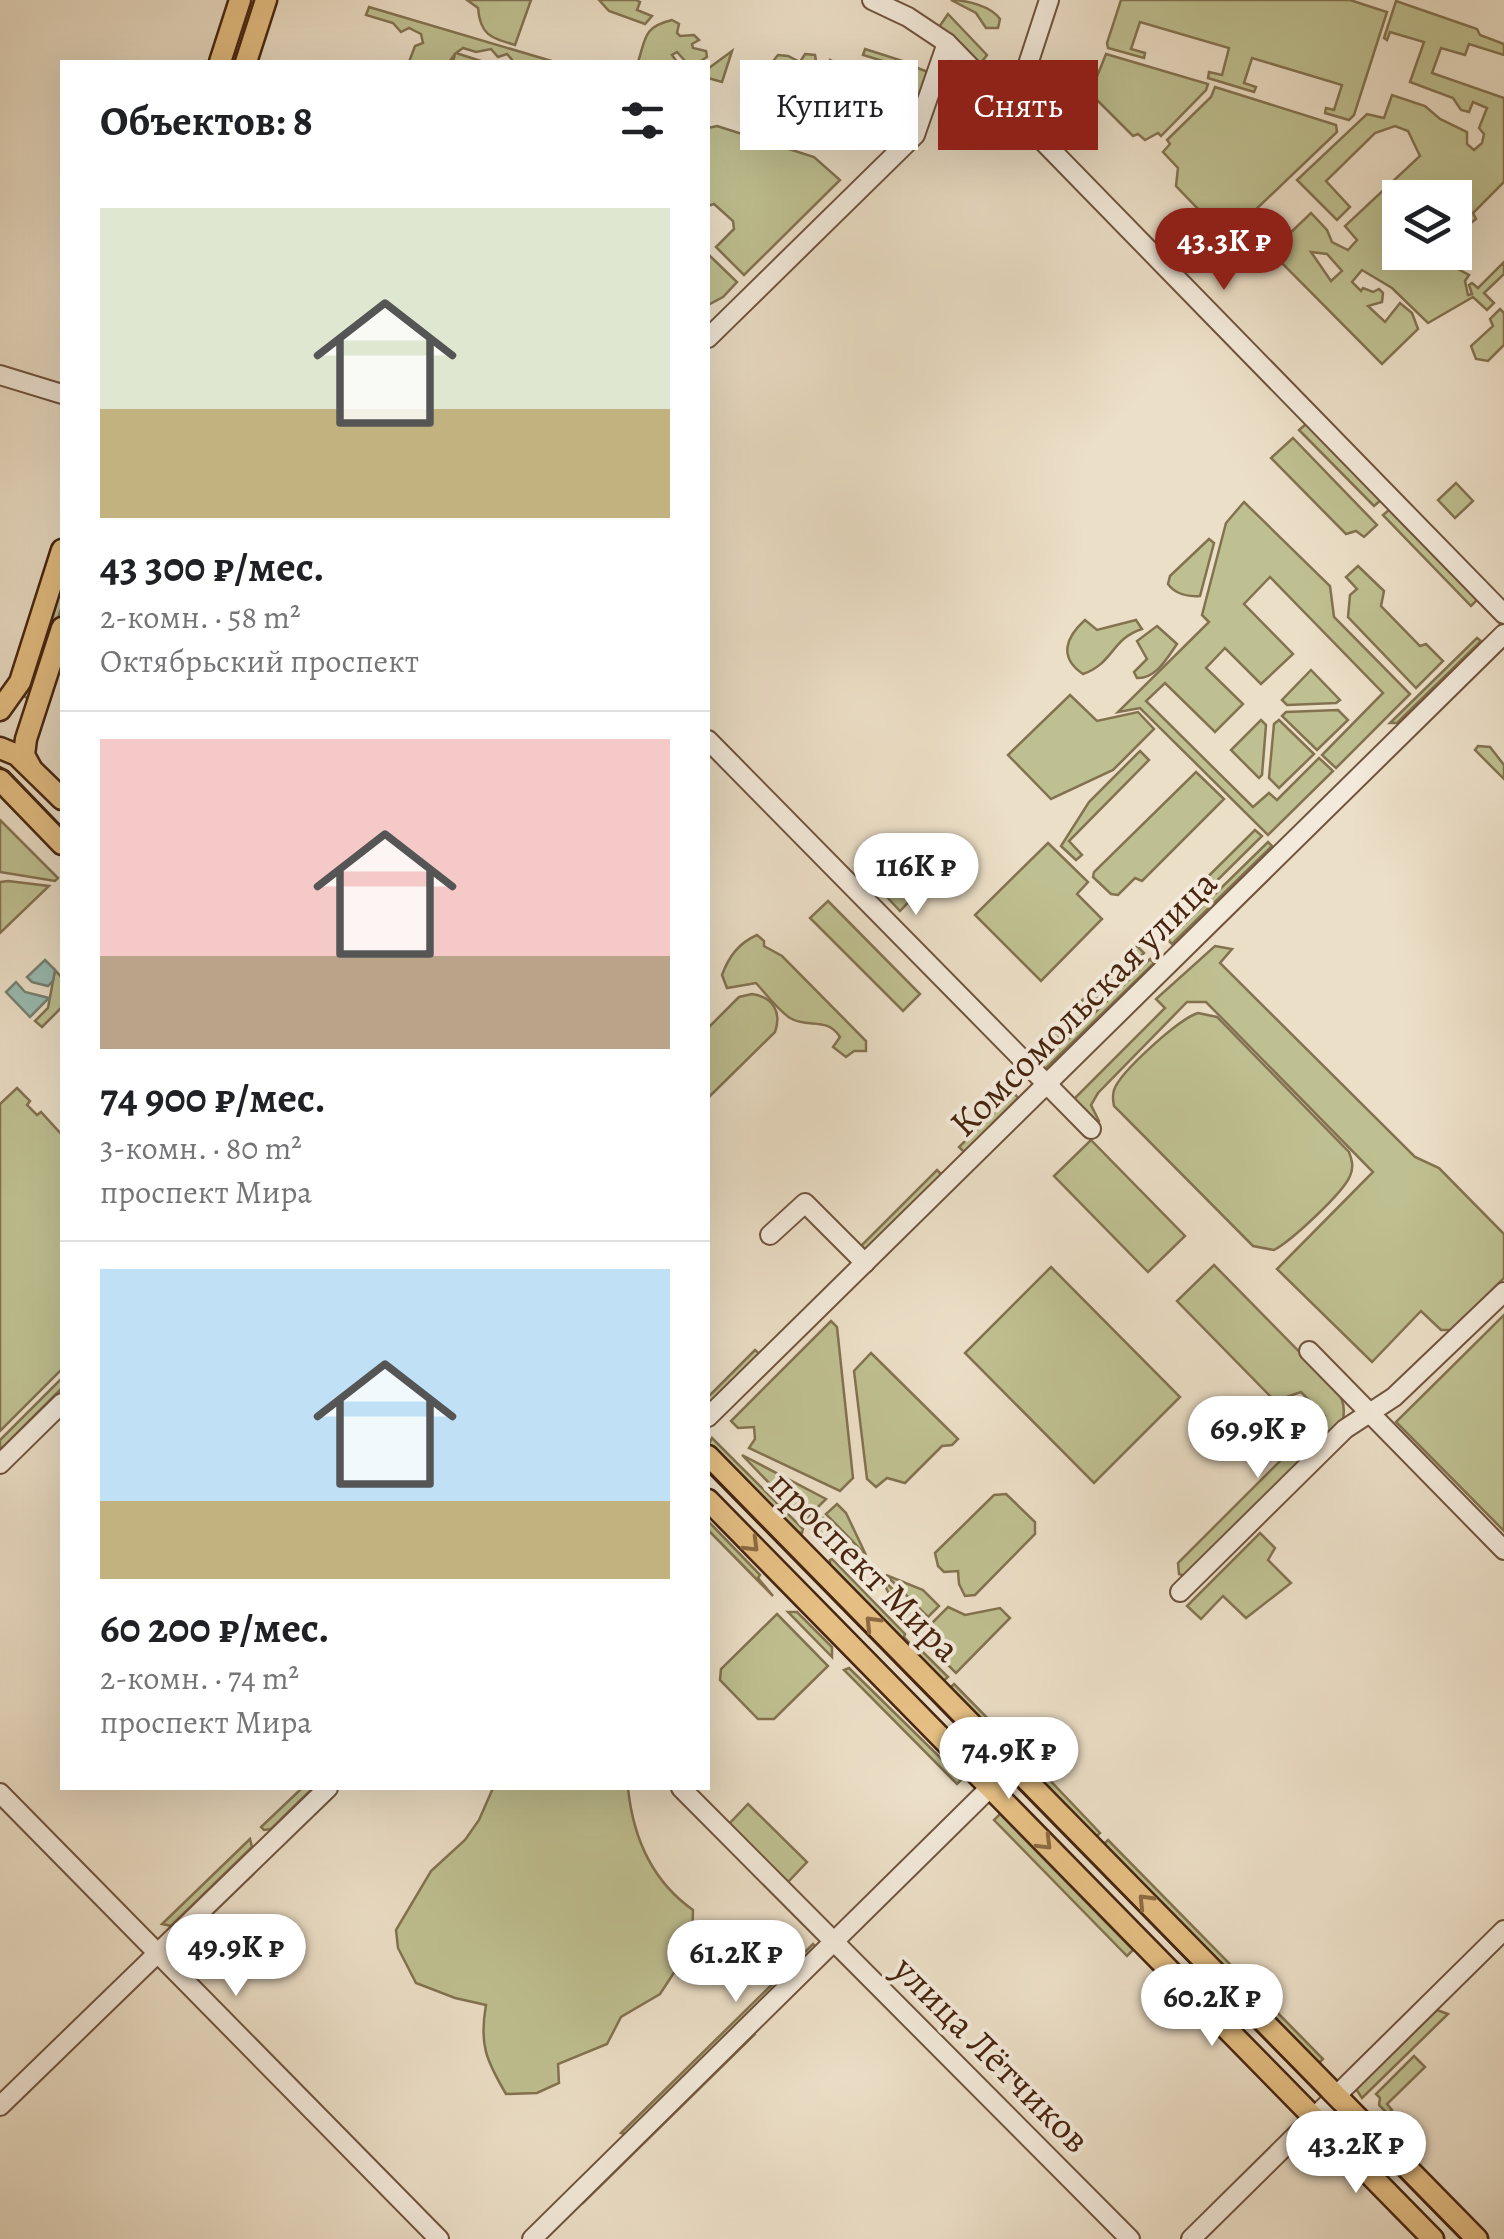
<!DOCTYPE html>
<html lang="ru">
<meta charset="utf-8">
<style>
body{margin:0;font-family:Alegreya,serif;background:#f6f6f6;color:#202124;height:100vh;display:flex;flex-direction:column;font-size:38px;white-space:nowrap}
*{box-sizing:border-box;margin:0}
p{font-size:32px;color:#757577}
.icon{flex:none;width:55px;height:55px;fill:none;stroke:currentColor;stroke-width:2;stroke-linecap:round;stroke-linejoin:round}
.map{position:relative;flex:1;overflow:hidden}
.details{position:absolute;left:60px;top:60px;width:650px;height:1730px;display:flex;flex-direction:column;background:#fff;border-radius:0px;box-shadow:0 10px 40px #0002}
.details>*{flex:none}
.banner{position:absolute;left:740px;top:60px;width:612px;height:90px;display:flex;gap:20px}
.fabs{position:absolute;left:1382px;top:180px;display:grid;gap:20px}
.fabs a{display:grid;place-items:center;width:90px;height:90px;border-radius:0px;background:#fff;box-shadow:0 10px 40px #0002;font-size:50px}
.price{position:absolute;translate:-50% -85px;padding:0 22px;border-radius:35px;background:#fff;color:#222;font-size:32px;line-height:65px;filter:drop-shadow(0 2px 5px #0008)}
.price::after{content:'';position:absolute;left:50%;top:60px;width:30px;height:22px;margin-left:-15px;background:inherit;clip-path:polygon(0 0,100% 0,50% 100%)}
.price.active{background:#8f2418;color:#fff}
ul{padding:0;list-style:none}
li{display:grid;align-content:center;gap:20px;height:530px;padding:0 40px}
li+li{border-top:2px solid #e0e0e0}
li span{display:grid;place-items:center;height:310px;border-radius:0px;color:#555}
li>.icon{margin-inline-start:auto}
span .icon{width:180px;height:180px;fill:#fffc;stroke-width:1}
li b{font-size:42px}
h2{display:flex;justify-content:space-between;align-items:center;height:120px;padding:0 40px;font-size:42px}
.pill{padding:0 35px;border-radius:0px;background:#fff;box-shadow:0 10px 40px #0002;font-size:35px;line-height:90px}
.pill.active{background:#8f2418;color:#fff}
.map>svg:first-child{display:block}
</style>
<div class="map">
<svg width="1504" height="2239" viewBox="0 0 1504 2239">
<rect width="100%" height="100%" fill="#ecdfc7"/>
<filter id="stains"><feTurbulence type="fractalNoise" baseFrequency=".002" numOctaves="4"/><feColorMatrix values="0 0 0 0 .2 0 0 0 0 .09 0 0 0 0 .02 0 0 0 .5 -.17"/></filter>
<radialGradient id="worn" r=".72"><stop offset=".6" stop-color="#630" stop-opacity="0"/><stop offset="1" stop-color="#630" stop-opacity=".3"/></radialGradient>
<g fill="#bfc091" stroke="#837250" stroke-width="2.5" fill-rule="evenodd">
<path d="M 467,0 L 531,0 L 515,45 C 491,38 480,35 478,8 Z"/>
<polygon points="599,0 636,0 640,2 637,10 652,16 645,24 609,11"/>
<path d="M 951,0 C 966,0 991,6 1000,19 L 998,28 L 986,28 L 976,13 Z"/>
<polygon points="1121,0 1350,0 1387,12 1354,115 1349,120 1325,113 1326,108 1334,110 1342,85 1252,58 1244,83 1256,87 1254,92 1208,78 1209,72 1222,75 1229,48 1140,22 1131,49 1145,53 1144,58 1108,48 1107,43"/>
<path d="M 1396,1 L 1477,29 L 1480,35 L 1504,44 L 1504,55 L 1469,44 L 1465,55 L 1441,48 L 1432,73 L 1504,98 L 1504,182 L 1473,213 L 1476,219 L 1457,234 L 1455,198 L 1400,198 L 1400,252 L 1442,253 L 1456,268 L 1469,275 L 1465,281 L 1468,295 L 1472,294 L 1469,285 L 1472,283 L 1478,288 L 1504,262 L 1504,274 L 1484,293 L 1494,303 L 1487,310 L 1473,297 L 1428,323 L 1392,288 L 1362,270 L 1352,282 L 1361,291 L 1363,288 L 1373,292 L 1379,289 L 1383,293 L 1382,302 L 1368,306 L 1385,322 L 1400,303 L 1412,313 L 1418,329 L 1382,364 L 1282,263 L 1264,258 L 1311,213 L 1327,230 L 1332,242 L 1348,250 L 1357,240 L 1345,226 L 1420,156 L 1408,131 L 1395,126 L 1375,133 L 1326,181 L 1350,207 L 1337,220 L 1297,180 L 1367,114 L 1384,118 L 1392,95 L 1425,106 L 1440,119 L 1467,132 L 1467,144 L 1474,150 L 1482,143 L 1484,134 L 1479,128 L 1487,108 L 1473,102 L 1469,112 L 1461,110 L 1453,98 L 1410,82 L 1424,42 L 1390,32 L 1387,40 L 1384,38 ZM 1311,252 L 1327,254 L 1342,271 L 1331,281 Z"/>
<polygon points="369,7 555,62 514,62 507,54 498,57 491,49 476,52 463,48 456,53 484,62 453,62 455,54 449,62 409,62 415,46 423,43 421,34 409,28 401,32 393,23 366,15"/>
<polygon points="948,14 987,55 980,64 939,27"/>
<path d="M 672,20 L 679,24 L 677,33 L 680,36 L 694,35 L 699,40 L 692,44 L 693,48 L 706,51 L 707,57 L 699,62 L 686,62 L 677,52 L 672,55 L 677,62 L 638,62 C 646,38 643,27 672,20 Z"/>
<polygon points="865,49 906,62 881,136 860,130 883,61 863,55"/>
<polygon points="732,51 722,82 708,78 709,68"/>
<path d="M 805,54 L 815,55 L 817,67 L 825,68 L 830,60 L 834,62 L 830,75 L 846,72 L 835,103 L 829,107 L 814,94 L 822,86 L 820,79 L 809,78 L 806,81 L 801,75 L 772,76 C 768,67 772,62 778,55 L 788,56 L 800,62 Z"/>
<polygon points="1106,54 1208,84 1206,90 1161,136 1158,133 1145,140 1138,134 1133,136 1095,98 1092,89"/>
<polygon points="912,66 931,73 911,129 887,136"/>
<polygon points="1215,87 1336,125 1337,132 1226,238 1176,186 1178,168 1163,152 1170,144 1167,140 1211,97"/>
<polygon points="717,126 814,157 840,180 744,275 716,247 734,229 733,221 714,204 708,206 708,128"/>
<polygon points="708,254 737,282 723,297 708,305"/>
<polygon points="1500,309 1504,313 1504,345 1488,361 1476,359 1471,346 1493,326 1490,319"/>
<polygon points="1306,424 1381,500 1374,506 1299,430"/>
<polygon points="1293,438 1377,525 1364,537 1356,531 1346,534 1271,458"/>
<polygon points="1456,483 1473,501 1455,518 1438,500"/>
<polygon points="1244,502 1330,586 1334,617 1410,694 1336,768 1322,755 1383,693 1270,577 1244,604 1293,654 1261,684 1225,648 1206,668 1243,704 1215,732 1165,683 1146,701 1253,807 1269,793 1277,800 1319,758 1333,771 1268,835 1140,708 1118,712 1209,622 1202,615 1226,523"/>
<polygon points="1389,510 1477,600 1471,606 1383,515"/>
<path d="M 1209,539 L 1214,543 L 1200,596 C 1188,597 1175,594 1168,584 L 1170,576 Z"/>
<polygon points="1358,566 1384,591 1381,606 1420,646 1426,644 1443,661 1416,688 1348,617 1350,595 1357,589 1346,577"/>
<polygon points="62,574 62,606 32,700 23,696"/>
<path d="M 1085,620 L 1097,630 L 1136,620 L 1142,629 C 1111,639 1114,663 1083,674 C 1058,657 1066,637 1085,620 Z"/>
<path d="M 1157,626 L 1177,644 C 1167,658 1156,679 1137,678 L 1134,672 L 1147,659 L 1137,641 Z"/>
<polygon points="1477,638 1481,641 1397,723 1390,723"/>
<polygon points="1311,670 1340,700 1336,703 1287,705 1282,700"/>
<polygon points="1070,695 1097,721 1138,712 1154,729 1113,770 1051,799 1008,755"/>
<polygon points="1338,710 1348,720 1317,750 1282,716 1286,712"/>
<polygon points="1261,720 1266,725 1262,775 1259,778 1231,750"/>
<polygon points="1279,720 1314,754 1279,788 1269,778 1274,724"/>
<polygon points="1478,746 1490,747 1504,765 1504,779 1475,750"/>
<polygon points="1140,751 1149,760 1069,841 1082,855 1076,860 1061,846 1089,802"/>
<polygon points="1196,772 1224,799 1142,881 1135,878 1118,895 1111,894 1093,877 1094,872"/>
<polygon points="0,820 58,878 55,881 0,872"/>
<polygon points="1255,830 1262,836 1162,935 1156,928"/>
<polygon points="1268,842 1272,846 1172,944 1168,940"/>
<polygon points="1048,843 1088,882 1077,894 1102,919 1041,981 975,915"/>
<polygon points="900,873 919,891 900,911 885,895 884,889"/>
<polygon points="8,881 49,886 0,933 0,882"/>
<polygon points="828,901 920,994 903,1011 810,918"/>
<path d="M 757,935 L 764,941 L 764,946 L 782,956 L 866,1041 L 866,1051 L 854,1051 L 846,1057 L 833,1047 L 840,1037 C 827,1016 808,1029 790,1018 C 778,1010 766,994 756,983 L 727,988 L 722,975 C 729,956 739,943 757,935 Z"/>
<polygon points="1137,946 1144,953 1053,1043 1046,1036"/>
<polygon points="1215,946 1232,949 1220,963 1415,1157 1439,1168 1504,1234 1504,1278 1453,1330 1441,1330 1421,1311 1372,1362 1277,1269 1373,1172 1206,1002 1187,1002 1098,1093 1091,1105 1099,1121 1096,1125 1072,1101 1165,1008 1156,999"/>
<polygon points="1150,959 1154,963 1043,1071 1039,1067"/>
<polygon points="55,970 62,978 62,1007 42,1027 35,1021 48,1008"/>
<path d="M 752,994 C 773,997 782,1012 775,1032 L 708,1098 L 708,1028 L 739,997 Z"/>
<path d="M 1198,1013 L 1217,1017 L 1349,1152 C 1352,1160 1354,1167 1350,1176 C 1343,1193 1291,1241 1274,1250 L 1253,1246 L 1114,1106 C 1113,1099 1112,1097 1114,1090 C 1120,1072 1180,1018 1198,1013 Z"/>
<polygon points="17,1088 30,1101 27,1105 37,1115 41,1112 62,1135 62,1369 0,1431 0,1104"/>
<polygon points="1014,1093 1018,1098 964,1152 959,1147"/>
<polygon points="1091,1140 1185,1236 1148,1272 1054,1176"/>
<polygon points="937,1170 942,1175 866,1250 861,1246"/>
<path d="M 1214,1265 L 1335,1388 C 1344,1399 1346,1410 1342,1423 L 1188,1577 L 1179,1574 L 1178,1563 L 1325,1416 L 1301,1392 L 1275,1401 L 1177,1301 Z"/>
<polygon points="1051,1267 1180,1397 1094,1483 965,1353"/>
<polygon points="1504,1315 1504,1531 1396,1422"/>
<polygon points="831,1321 837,1327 853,1478 840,1491 749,1448 755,1439 754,1427 738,1428 731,1421"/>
<polygon points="755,1350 761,1355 708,1407 708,1397"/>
<polygon points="871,1353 958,1439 952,1445 942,1446 905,1483 887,1478 876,1487 867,1479 854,1371"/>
<polygon points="62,1378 62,1388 0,1450 0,1440"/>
<polygon points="712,1438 803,1529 802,1533 792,1532 708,1446"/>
<polygon points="742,1455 826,1499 805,1520"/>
<polygon points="1006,1494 1035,1522 1035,1534 975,1595 965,1596 959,1584 958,1571 944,1572 938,1566 935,1553 994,1495"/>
<polygon points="837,1504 846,1513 866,1555 826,1514"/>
<polygon points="823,1518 863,1559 862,1560 826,1544 811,1529"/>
<polygon points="708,1521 760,1575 758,1578 773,1596 708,1530"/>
<polygon points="1260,1533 1275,1548 1268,1560 1291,1583 1246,1618 1223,1596 1201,1619 1187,1606"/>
<polygon points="832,1559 905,1634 904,1637 916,1650 919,1648 948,1677 942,1682 830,1569 830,1560"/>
<polygon points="886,1575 923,1590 939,1606 928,1617"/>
<polygon points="882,1579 925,1620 913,1632 901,1620"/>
<polygon points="948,1607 965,1615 1000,1608 1010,1618 956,1673 919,1636"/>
<polygon points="788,1612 797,1612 832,1647 832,1657"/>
<polygon points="777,1614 828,1666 774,1719 758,1719 720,1680 721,1669"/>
<polygon points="849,1668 962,1779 957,1784 844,1670"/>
<polygon points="954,1684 1004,1735 999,1741 948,1690"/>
<polygon points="1043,1773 1100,1833 1094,1839 1036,1780"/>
<polygon points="302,1788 313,1788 271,1829 264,1830 261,1827"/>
<path d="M 493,1788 L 628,1788 C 633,1837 652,1881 693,1910 L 692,1945 L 660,1994 L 621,2017 L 607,2044 L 558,2064 L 559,2083 L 537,2093 L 506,2094 C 486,2060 479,2044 486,2005 L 455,1998 L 416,1983 L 398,1948 L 396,1930 L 431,1871 L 465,1840 L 479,1820 Z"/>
<polygon points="748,1804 807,1862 788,1882 729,1824"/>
<polygon points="1000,1814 1133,1950 1127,1956 994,1820"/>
<polygon points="250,1839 252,1847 171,1926 162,1924"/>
<polygon points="1108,1840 1323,2059 1316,2066 1101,1847"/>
<polygon points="813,1944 817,1948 628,2135 621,2133"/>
<polygon points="1437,2010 1448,2014 1362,2098 1356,2089"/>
<polygon points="749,2034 754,2035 583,2203 582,2202"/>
<polygon points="1414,2056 1425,2067 1387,2104 1392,2110 1388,2114 1379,2105 1380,2098 1376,2094"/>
</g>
<g fill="#99bdb3" stroke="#788072" stroke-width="2.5">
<polygon points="45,960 55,970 53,981 48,986 32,982 27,977"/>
<polygon points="16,982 25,992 49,998 30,1017 6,992"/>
</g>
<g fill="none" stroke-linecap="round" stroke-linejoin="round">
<g stroke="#70543e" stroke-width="22">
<g id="minor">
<polyline points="872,0 908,17 947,43 1504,614"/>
<polyline points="1013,110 1049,0"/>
<polyline points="708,338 915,135 947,43"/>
<polyline points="0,375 62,394"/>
<polyline points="708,740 1091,1129"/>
<polyline points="770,1235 805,1203 865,1263"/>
<polyline points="1309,1351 1504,1550"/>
<polyline points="708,1417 1504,634"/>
<polyline points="0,1464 62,1403"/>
<polyline points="1180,1592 1345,1429 1394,1397 1504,1292"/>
<polyline points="681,1788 1130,2239"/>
<polyline points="0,1793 439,2239"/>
<polyline points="0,2106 328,1788"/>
<polyline points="532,2239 1012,1766"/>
<polyline points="1191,2239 1504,1930"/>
</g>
</g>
<g stroke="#472510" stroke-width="25">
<g id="major">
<polyline points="220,62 240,0"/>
<polyline points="246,62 266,0"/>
<polyline points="0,710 20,682 62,550"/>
<polyline points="0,748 17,755 62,799"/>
<polyline points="30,766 24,755 26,739 62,628"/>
<polyline points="0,780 62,844"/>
<polyline points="708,1456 1477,2239"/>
<polyline points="708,1500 1433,2239"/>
</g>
</g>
<use href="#minor" stroke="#f3eadb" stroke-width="18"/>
<use href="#major" stroke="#e6c084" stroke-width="20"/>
<g stroke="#472510" stroke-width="2.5">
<polyline points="0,767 8,771 62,827"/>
<polyline points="708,1471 1461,2239"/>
</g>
</g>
<defs><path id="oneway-chevron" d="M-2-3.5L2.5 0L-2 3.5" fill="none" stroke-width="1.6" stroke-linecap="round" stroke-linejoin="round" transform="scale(2.5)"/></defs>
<g stroke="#8f6b44">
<use href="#oneway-chevron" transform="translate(752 1545) rotate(45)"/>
<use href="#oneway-chevron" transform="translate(872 1623) rotate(-134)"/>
<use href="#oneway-chevron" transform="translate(1045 1843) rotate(45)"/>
<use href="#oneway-chevron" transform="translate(1145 1901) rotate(-134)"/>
</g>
<g text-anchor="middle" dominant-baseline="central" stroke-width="8" stroke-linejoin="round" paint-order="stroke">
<g font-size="38" fill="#472510" stroke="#f3eadb">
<text transform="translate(1083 1003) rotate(-45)">Комсомольская улица</text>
<text transform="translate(865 1566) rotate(45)">проспект Мира</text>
<text transform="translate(992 2054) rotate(45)">улица Лётчиков</text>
</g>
</g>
<rect width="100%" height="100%" filter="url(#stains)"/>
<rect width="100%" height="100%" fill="url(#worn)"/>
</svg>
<div class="fabs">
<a><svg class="icon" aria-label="layers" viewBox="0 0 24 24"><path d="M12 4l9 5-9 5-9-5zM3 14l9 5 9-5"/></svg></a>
</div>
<b class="price active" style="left:1224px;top:293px">43.3K ₽</b>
<b class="price" style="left:916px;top:918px">116K ₽</b>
<b class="price" style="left:1258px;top:1481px">69.9K ₽</b>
<b class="price" style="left:1009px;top:1802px">74.9K ₽</b>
<b class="price" style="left:236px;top:1999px">49.9K ₽</b>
<b class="price" style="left:736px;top:2005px">61.2K ₽</b>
<b class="price" style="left:1212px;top:2049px">60.2K ₽</b>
<b class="price" style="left:1356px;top:2196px">43.2K ₽</b>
<div class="banner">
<a class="pill">Купить</a>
<a class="pill active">Снять</a>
</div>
<section class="details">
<h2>Объектов: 8<svg class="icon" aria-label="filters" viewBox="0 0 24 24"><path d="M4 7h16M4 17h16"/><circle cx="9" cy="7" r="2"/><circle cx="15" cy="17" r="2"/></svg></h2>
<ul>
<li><span style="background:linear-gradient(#dfe7d0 65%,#c2b280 0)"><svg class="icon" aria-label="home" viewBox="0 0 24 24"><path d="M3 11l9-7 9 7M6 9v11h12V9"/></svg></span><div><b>43 300 ₽/мес.</b><p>2-комн. · 58 m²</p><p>Октябрьский проспект</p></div></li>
<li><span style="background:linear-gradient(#f6c9c9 70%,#b9a48a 0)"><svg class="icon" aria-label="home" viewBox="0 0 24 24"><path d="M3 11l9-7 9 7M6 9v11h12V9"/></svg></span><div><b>74 900 ₽/мес.</b><p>3-комн. · 80 m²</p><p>проспект Мира</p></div></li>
<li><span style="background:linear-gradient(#bfe0f5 75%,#c2b280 0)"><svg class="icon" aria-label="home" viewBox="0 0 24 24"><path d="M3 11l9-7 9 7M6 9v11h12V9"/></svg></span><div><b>60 200 ₽/мес.</b><p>2-комн. · 74 m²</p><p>проспект Мира</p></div></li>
</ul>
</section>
</div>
